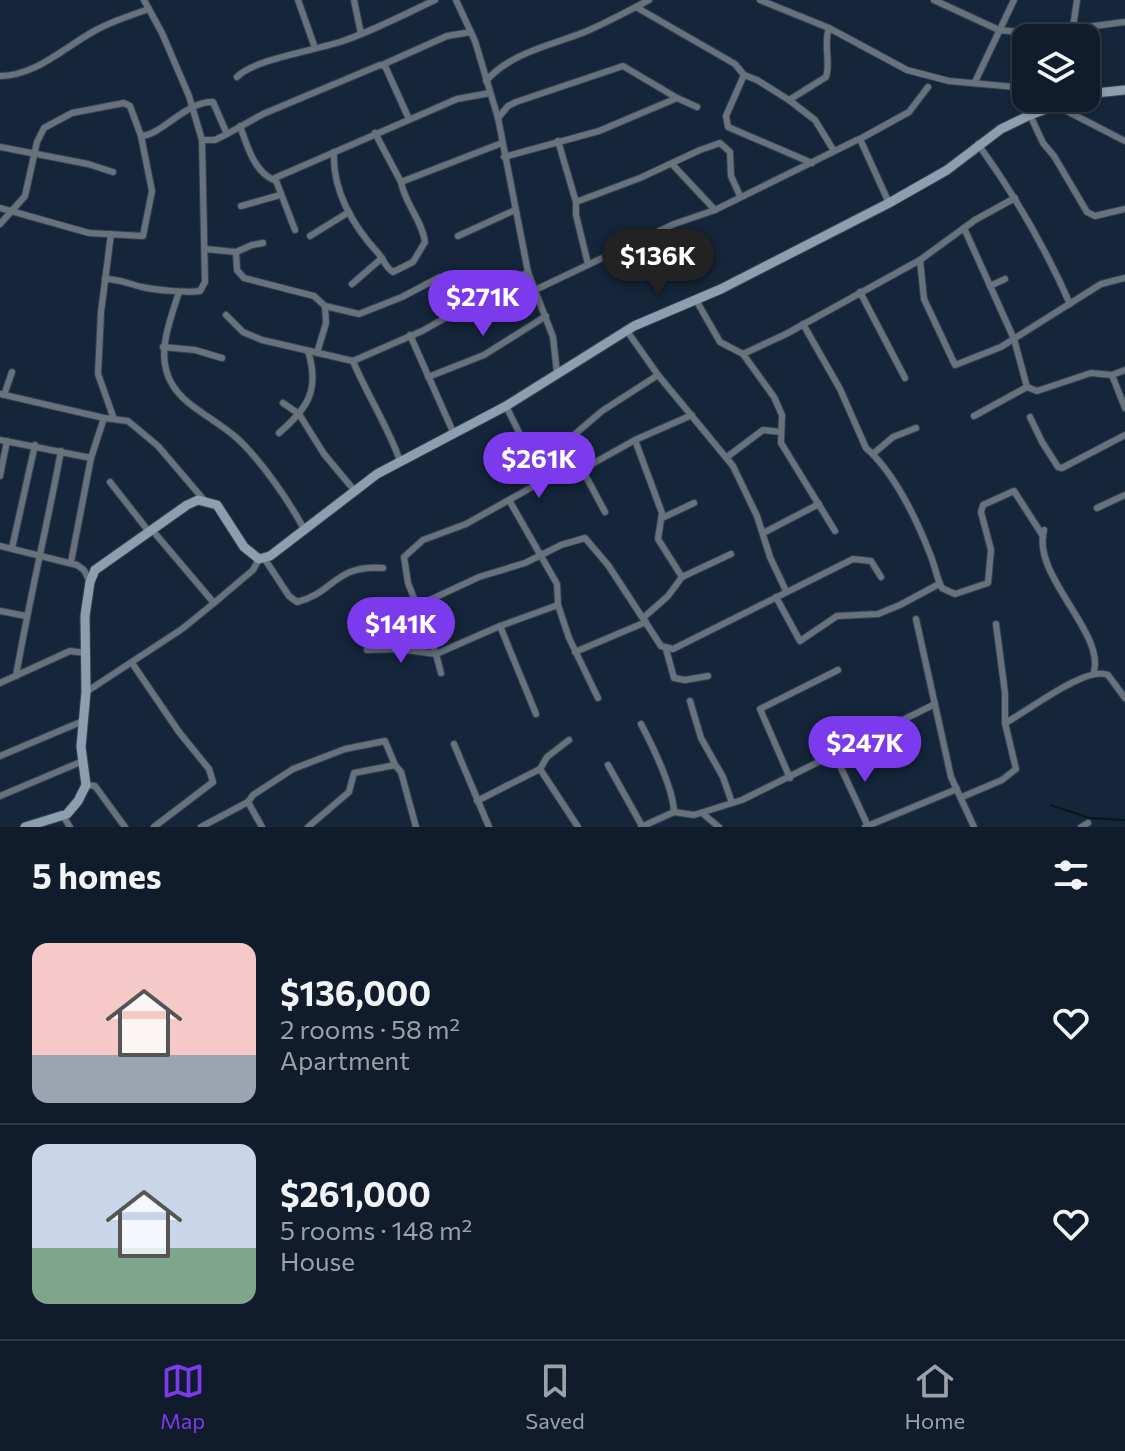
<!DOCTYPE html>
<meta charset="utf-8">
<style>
body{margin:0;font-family:Commissioner,sans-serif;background:#1e2938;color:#f1f3f6;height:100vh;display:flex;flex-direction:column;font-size:30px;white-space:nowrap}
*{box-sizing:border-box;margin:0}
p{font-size:26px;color:#9ca1a9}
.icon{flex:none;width:44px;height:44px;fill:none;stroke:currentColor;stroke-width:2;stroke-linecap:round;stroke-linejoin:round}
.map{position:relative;height:827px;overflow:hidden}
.side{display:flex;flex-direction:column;background:#101c2c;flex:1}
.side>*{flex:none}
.tools{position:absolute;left:1012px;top:24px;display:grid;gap:16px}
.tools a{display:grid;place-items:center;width:88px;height:88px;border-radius:16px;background:#101c2c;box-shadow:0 2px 6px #0004,0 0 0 2px #303a48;font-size:40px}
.price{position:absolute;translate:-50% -68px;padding:0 18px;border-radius:28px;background:#7c3aed;color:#fff;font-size:26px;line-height:52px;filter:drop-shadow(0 2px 4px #0008)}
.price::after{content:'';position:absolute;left:50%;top:48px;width:24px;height:18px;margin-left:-12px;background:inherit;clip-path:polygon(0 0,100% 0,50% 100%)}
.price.active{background:#222;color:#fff}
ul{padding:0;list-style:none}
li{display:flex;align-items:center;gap:24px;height:200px;padding:0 32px}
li+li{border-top:2px solid #303a48}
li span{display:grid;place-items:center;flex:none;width:224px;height:160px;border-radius:16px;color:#555}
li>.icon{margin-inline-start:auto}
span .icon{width:96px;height:96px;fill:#fffc;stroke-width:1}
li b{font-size:34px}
h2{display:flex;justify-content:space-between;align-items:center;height:96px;padding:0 32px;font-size:34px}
.menu{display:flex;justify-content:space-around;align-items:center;height:112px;border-top:2px solid #303a48;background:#101c2c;font-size:22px;color:#9ca1a9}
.menu a{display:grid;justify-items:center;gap:4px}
.menu .active{color:#7c3aed}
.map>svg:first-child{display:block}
</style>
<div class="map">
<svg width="1125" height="827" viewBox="0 0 1125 827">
<rect width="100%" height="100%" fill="#15263a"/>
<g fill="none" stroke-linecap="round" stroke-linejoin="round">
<polyline stroke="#06181a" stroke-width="2" points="1051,805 1089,818 1125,820"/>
<g stroke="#334355" stroke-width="8">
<g id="street">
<polyline points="298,0 315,48"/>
<polyline points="354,0 361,34"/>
<polyline points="456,0 475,41 498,118 528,272 553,337 557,373"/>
<polyline points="760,0 829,28 907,70 949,81 1026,88"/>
<path d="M 934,0 L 999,30 C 1041,36 1084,27 1125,22"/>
<path d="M 636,7 L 735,64 L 744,75 L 757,80 L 789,100 L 826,77 C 831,62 823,45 829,28"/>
<polyline points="1073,27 1077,0"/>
<polyline points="382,65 447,36 471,32"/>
<polyline points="744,75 726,116 728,127 812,163"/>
<path d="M 0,76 C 36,76 66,46 96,30 C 113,21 131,15 149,9"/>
<path d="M 237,77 C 254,59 317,50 343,41 C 375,30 405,14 435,0"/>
<path d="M 486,81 C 511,52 553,45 587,31 C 608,22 628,11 649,0"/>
<polyline points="975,82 1014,0"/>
<polyline points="789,100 815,120 834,151"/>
<polyline points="1057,106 1125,141"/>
<polyline points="1030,115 1043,143 1054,156 1087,212 1095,216 1125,209"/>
<polyline points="498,118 508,106 516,102 623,66 677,98 697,107"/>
<path d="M 240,126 C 247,145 254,172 274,180"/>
<polyline points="375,133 401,182"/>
<polyline points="860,139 909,112 928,87"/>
<polyline points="202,140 215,140 227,134"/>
<polyline points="558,141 576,202"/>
<path d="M 978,144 C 1014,194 1045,247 1070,304"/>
<polyline points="0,147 88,164 113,172"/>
<path d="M 334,152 C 332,190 353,226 378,253 C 384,260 386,268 393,272 L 413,262 L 425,242 C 422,220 405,204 401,182 L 502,143"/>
<polyline points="504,157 599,131 677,98"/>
<polyline points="672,164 715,210"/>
<polyline points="241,206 280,195"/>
<polyline points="0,208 89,233 143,236 152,191 141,136"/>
<path d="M 0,224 L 25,196 L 37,142 L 44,128 L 72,113 L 124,103 L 130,106 L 141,136 C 162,135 186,101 213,102 L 227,134 L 263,114 L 380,65 L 385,66 L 409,119"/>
<polyline points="964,228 1014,339 1027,387 1037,391 1091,373 1112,375 1125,370"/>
<polyline points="295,230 275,178 457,99 490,93"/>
<polyline points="111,234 101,312 98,374 114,419"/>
<polyline points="310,236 349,212"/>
<polyline points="458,236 515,210"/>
<polyline points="205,249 236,252 252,245 263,243"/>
<polyline points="236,252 237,270 244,278 314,296 325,306 326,323 317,353"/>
<polyline points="920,260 924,299 955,365 1001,347 1101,284 1125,278"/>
<polyline points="588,264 576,215 576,202 640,178 700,150 720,143 730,152 731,176 740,196"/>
<path d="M 105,279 C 119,279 129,284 142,287 C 155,290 188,293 200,291 L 205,282 L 202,140 L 189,96 L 162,33 L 144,0"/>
<polyline points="352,284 382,258"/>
<polyline points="990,286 1005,279"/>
<polyline points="535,290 674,224 715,210 857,140 860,139 889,203"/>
<path d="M 179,292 C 166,333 149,372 190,404 C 205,416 224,426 239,440 C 262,462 289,501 304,529"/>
<polyline points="860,292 905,378"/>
<polyline points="696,300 720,342 743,354 786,334 920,260 975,220 1015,198"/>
<polyline points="325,306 359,314 402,297 440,277 447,282 462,309"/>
<polyline points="226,315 243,332 262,340 353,361 422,331 528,272"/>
<path d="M 803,324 L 840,389 L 866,448 C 894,472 917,520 930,554 C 935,565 937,580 942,588 L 955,594 L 988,583 L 991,550 L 981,512 L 983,505 L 1014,491 L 1043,536"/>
<polyline points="627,331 658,375 733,466 757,516 770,557 786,591"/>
<polyline points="410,335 454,434"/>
<polyline points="163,347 195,350 222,358"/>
<polyline points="743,354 774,397 782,415 781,443 835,531"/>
<path d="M 353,361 C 367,395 388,426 400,461"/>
<polyline points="1112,375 1125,408"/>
<polyline points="428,377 484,355 546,316"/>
<polyline points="0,394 104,418 128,421 158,446 204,500"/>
<polyline points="4,395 12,372"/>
<polyline points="283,403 299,414 324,454 354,490"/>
<polyline points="506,406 543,481"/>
<polyline points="974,416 1027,387"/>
<polyline points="1030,417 1042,442 1058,467 1062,468 1125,435"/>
<path d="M 279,433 C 308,408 320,390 308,351"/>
<polyline points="0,440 91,458"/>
<polyline points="635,440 662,513 658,539 682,577 668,596 643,618"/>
<polyline points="873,454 893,437 916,428"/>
<polyline points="727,457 763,430 781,432"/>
<polyline points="0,476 7,441"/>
<polyline points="110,482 150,533"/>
<polyline points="509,500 557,584 558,605 569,638 598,698"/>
<polyline points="1097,508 1125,495"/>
<polyline points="605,512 567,441 602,411 658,375"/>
<polyline points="662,518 694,503"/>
<path d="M 1044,530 C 1031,575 1105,632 1094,672"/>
<polyline points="763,533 819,504"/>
<polyline points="0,546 77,565 84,570 90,582"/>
<polyline points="12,548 35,445"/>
<path d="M 264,558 L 289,596 L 297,602 C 334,593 335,564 383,568"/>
<polyline points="71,562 91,458 104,418"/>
<polyline points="682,577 731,554"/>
<polyline points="776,597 800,641 837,616 878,614 900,605 939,584"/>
<polyline points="214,603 253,570 259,559"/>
<polyline points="419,605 479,577 525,563 561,545 585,538 608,565 661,646 673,649 853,559 871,561 881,577"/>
<polyline points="558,605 500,626 436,654 408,583 404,557 423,540 466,524 541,482 592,464 635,440 692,415"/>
<polyline points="0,611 26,616"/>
<polyline points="916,619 951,777 974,827"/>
<polyline points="500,626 536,714"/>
<polyline points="666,649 674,678 685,680 708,676"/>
<polyline points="367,650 399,649 436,654 441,673"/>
<polyline points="575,652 646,622"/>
<polyline points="132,663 179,732 209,769 213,782 154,827"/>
<path d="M 16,676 C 29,601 47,526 61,451"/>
<polyline points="0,683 70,651 85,653"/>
<polyline points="86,692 182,629 214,603 153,531"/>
<polyline points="690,701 701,738 723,777 732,803"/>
<path d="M 1005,723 C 1027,712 1086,665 1108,675 L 1125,698"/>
<path d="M 641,724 C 653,747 673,787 674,812"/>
<polyline points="454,744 489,827"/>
<polyline points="835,755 868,826"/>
<polyline points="0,756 83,721"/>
<polyline points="608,765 642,826"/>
<polyline points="540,769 578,827"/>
<polyline points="790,778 760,709 838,670"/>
<polyline points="86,785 95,786 125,827"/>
<polyline points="0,796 83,761"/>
<polyline points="962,797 1002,780 1016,769 1005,723 1005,693 996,624"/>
<polyline points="477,801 540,769 547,757 569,740"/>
<polyline points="248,802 262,827"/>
<polyline points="702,813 719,827"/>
<polyline points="63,816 70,827"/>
<polyline points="201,827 248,802 253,795 293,769 345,749 385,741 395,765 401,772 416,827"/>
<polyline points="308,827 349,792 354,773 395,765"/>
<polyline points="641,827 674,812 694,815 742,800 935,704"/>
<polyline points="865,827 957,789"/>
<polyline points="1081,827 1088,823"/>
</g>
</g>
<g stroke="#334355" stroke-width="11">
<g id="secondary">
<polyline points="1086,94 1125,90"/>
<polyline points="25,827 67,814 78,801 86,785 81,747 86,692 85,616 90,582 95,570 187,505 198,500 217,505 244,547 259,559 270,556 377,474 506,406 634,326 721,289 889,203 947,170 1001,129 1030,115 1075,98"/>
</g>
</g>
<use href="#street" stroke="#67727c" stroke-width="6"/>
<use href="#secondary" stroke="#8d9eae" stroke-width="9"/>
</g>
</svg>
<div class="tools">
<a><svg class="icon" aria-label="layers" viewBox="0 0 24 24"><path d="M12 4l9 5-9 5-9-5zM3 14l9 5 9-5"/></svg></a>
</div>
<b class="price active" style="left:658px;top:297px">$136K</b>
<b class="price" style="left:483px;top:338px">$271K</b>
<b class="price" style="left:539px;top:500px">$261K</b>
<b class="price" style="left:401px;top:665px">$141K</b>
<b class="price" style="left:865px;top:784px">$247K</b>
</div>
<section class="side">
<h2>5 homes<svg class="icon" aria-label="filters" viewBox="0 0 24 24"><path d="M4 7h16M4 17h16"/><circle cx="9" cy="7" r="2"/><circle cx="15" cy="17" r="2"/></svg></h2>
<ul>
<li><span style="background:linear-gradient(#f6c9c9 70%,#9aa5b1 0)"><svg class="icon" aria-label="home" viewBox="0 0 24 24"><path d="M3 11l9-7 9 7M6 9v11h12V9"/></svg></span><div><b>$136,000</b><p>2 rooms · 58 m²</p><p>Apartment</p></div><svg class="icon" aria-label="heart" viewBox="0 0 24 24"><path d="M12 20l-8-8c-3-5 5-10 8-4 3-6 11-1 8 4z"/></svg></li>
<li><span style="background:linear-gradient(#c9d6e8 65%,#7fa58c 0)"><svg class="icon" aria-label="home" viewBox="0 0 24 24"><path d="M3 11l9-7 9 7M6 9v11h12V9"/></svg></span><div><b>$261,000</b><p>5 rooms · 148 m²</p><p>House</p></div><svg class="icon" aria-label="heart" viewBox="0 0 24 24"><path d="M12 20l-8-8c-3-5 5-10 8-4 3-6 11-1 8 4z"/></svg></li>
</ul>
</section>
<nav class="menu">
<a class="active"><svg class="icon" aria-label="map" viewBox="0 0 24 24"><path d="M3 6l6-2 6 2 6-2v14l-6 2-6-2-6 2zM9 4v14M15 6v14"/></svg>Map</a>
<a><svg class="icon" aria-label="saved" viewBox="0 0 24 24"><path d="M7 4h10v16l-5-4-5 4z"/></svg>Saved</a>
<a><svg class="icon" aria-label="home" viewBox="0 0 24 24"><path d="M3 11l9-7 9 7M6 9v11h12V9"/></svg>Home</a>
</nav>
